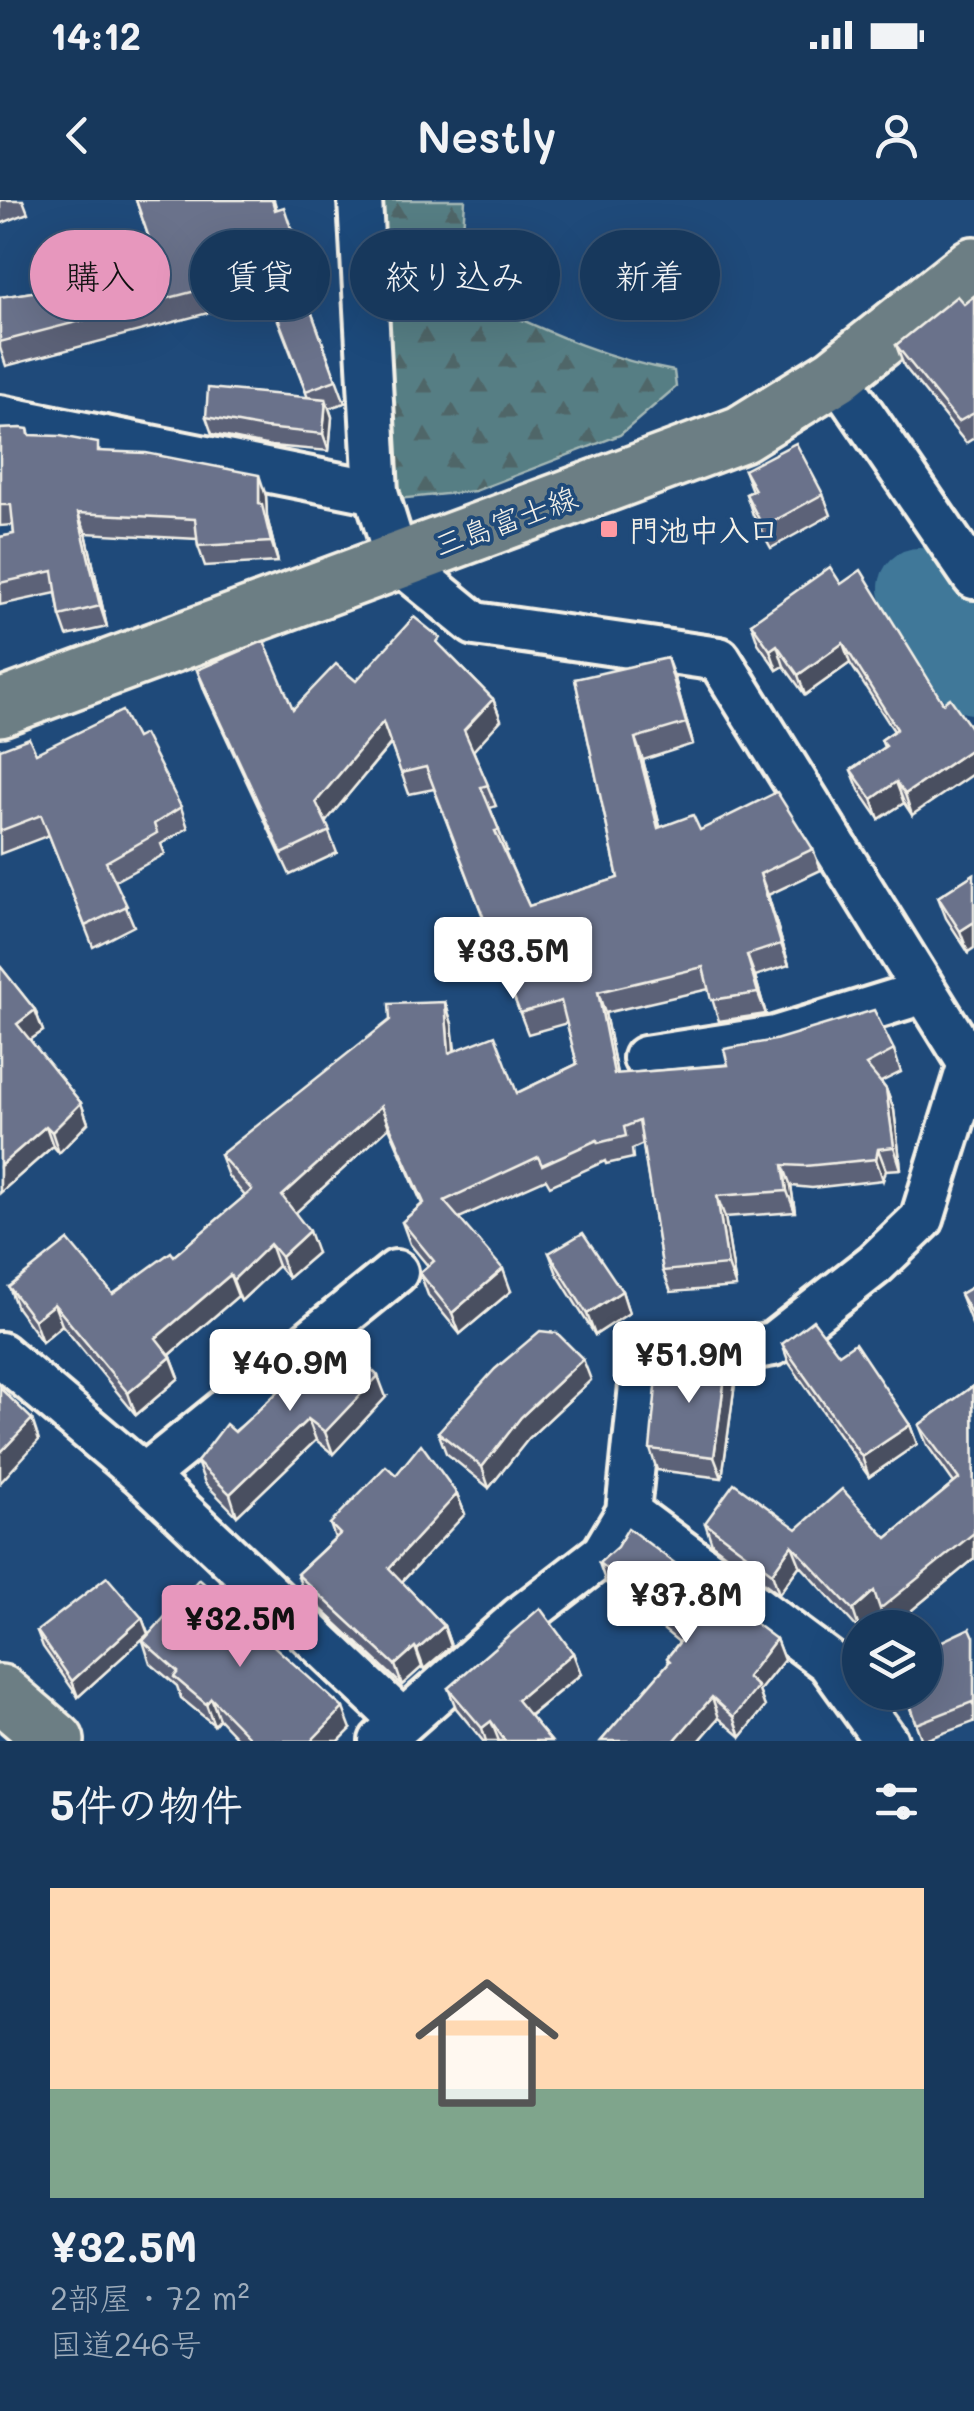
<!DOCTYPE html>
<html lang="ja">
<meta charset="utf-8">
<style>
body{margin:0;font-family:Mali,"Klee One",sans-serif;background:#203f62;color:#f1f3f6;height:100vh;display:flex;flex-direction:column;font-size:38px;white-space:nowrap}
*{box-sizing:border-box;margin:0}
p{font-size:32px;color:#9eacbb}
.icon{flex:none;width:55px;height:55px;fill:none;stroke:currentColor;stroke-width:2;stroke-linecap:round;stroke-linejoin:round}
.map{position:relative;height:1541px;overflow:hidden}
.panel{display:flex;flex-direction:column;background:#17385c;flex:1}
.panel>*{flex:none}
.hud{position:absolute;left:30px;top:30px;width:915px;height:90px;display:flex;gap:20px}
.fabs{position:absolute;left:842px;top:1410px;display:grid;gap:20px}
.fabs a{display:grid;place-items:center;width:100px;height:100px;border-radius:50%;background:#17385c;box-shadow:0 10px 40px #0002,0 0 0 2px #365272;font-size:50px}
.price{position:absolute;translate:-50% -85px;padding:0 22px;border-radius:10px;background:#fff;color:#222;font-size:32px;line-height:65px;filter:drop-shadow(0 2px 5px #0008)}
.price::after{content:'';position:absolute;left:50%;top:60px;width:30px;height:22px;margin-left:-15px;background:inherit;clip-path:polygon(0 0,100% 0,50% 100%)}
.price.current{background:#e797bd;color:#111}
ul{padding:0;list-style:none}
li{display:grid;align-content:center;gap:20px;height:530px;padding:0 50px}
li+li{border-top:2px solid #365272}
li span{display:grid;place-items:center;height:310px;border-radius:0px;color:#555}
li>.icon{margin-inline-start:auto}
span .icon{width:180px;height:180px;fill:#fffc;stroke-width:1}
li b{font-size:42px}
h2{display:flex;justify-content:space-between;align-items:center;height:120px;padding:0 50px;font-size:42px}
.chip{padding:0 35px;border-radius:45px;background:#17385c;box-shadow:0 10px 40px #0002,0 0 0 2px #365272;font-size:35px;line-height:90px}
.chip.current{background:#e797bd;color:#111}
.status{display:flex;justify-content:space-between;align-items:center;height:70px;padding:0 50px;background:#17385c;direction:ltr}
.status svg{height:28px;fill:currentColor}
header{display:flex;justify-content:space-between;align-items:center;height:130px;padding:0 50px;background:#17385c;font-size:45px;font-weight:600}
.map>svg:first-child{display:block}
</style>
<div class="status"><b>14:12</b><svg viewBox="0 0 49 12"><path d="M0 12V9h3v3zM5 12V6h3v6zM10 12V3h3v9zM15 12V0h3v12zM26 1h20v11H26zM47 4h2v5h-2z"/></svg></div>
<header><svg class="icon" aria-label="back" viewBox="0 0 24 24"><path d="M15 5l-7 7 7 7"/></svg>Nestly<svg class="icon" aria-label="person" viewBox="0 0 24 24"><circle cx="12" cy="8" r="4"/><path d="M4 21q1-7 8-7t8 7"/></svg></header>
<div class="map">
<svg width="974" height="1541" viewBox="0 0 974 1541">
<defs>
<pattern id="forest-firs" width="22" height="20" patternUnits="userSpaceOnUse" patternTransform="scale(2.5)"><rect width="22" height="20" fill="#567e84"/><path d="M5 1l3.5 6h-7zM16 11l3.5 6h-7z" fill="#506668"/></pattern>
</defs>
<rect width="100%" height="100%" fill="#1f4a7a"/>
<filter id="ink" filterUnits="userSpaceOnUse"><feTurbulence type="fractalNoise" baseFrequency=".01" numOctaves="2"/><feDisplacementMap in="SourceGraphic" scale="20" xChannelSelector="R" yChannelSelector="G"/><feConvolveMatrix kernelMatrix="1 2 1 2 8 2 1 2 1" color-interpolation-filters="sRGB"/></filter>
<g filter="url(#ink)">
<path fill="url(#forest-firs)" stroke="#a5b8b6" stroke-width="2.5" d="M 360,0 L 465,0 L 462,48 L 478,100 C 542,129 604,159 674,171 L 676,187 L 620,235 L 475,291 L 398,299 Z"/>
<g fill="none" stroke-linecap="round" stroke-linejoin="round">
<polyline stroke="#3f7899" stroke-width="80" points="919,388 974,474"/>
<g stroke="#f4f1e8" stroke-width="50">
<g id="street">
<polyline points="360,0 376,292 397,360 475,424 719,459 970,864 922,1019 875,1064 773,1144 643,1166 628,1312 603,1354 520,1418 381,1541"/>
<polyline points="836,175 974,377"/>
<polyline points="0,217 376,292"/>
<polyline points="645,858 775,838 924,792"/>
<polyline points="0,1154 144,1276 402,1521"/>
<polyline points="144,1276 396,1072"/>
<polyline points="628,1312 829,1462 886,1541"/>
</g>
</g>
<g stroke="#f4f1e8" stroke-width="62">
<polyline id="primary" points="0,508 741,234 836,175 974,65"/>
</g>
<g stroke="#f4f1e8" stroke-width="62">
<polyline id="highway" points="0,1493 56,1541"/>
</g>
<use href="#street" stroke="#1f4a7a" stroke-width="42"/>
<use href="#primary" stroke="#6c7e84" stroke-width="55"/>
<use href="#highway" stroke="#6c7e84" stroke-width="55"/>
</g>
<g fill="#5b6278" stroke="#f4f1e8" stroke-width="2.5">
<polygon points="0,0 23,0 28,13 0,24"/>
<polygon points="136,0 274,0 277,10 293,30 309,81 301,84 345,203 329,208 332,217 329,251 271,246 212,234 206,217 308,198 269,97 6,166 0,148 0,97 39,91 149,52 151,44"/>
<polygon points="974,96 974,238 966,243 904,166 896,145 964,104"/>
<polygon points="0,229 28,229 30,235 101,251 266,296 267,317 278,362 205,366 198,346 197,339 86,333 107,427 67,436 60,416 56,393 0,405 0,337 14,334 13,325 0,326"/>
<polygon points="744,270 823,294 831,315 771,348 753,315 746,294 752,291"/>
<polygon points="841,384 943,503 912,615 904,603 879,619 859,590 851,570 884,547 881,540 894,531 850,463 805,495 784,466 777,470 758,443 751,423"/>
<polygon points="444,449 493,499 501,520 473,550 496,606 490,608 507,651 505,652 529,706 618,678 575,479 675,479 693,544 643,560 660,627 700,630 813,649 821,670 768,695 789,765 755,776 766,814 719,821 709,789 605,813 617,874 894,850 901,872 881,882 886,889 894,910 901,969 886,970 883,980 812,988 791,986 795,1012 725,1017 736,1087 671,1092 663,1071 643,944 632,949 633,958 606,964 605,961 550,986 546,979 459,1018 511,1091 460,1134 428,1095 420,1073 428,1066 410,1044 402,1022 422,1004 389,927 295,1013 317,1053 288,1078 278,1066 241,1101 238,1096 170,1155 179,1178 136,1215 62,1125 42,1142 17,1108 9,1087 113,1094 174,1056 245,996 228,976 220,955 445,802 452,824 455,850 517,893 577,864 567,823 528,834 434,589 409,594 391,544 325,622 337,653 290,675 205,492 197,470 293,509 356,481"/>
<polygon points="136,538 181,607 188,628 161,644 165,654 115,681 134,726 93,747 49,635 0,654 0,549 36,553"/>
<polygon points="974,674 968,752 946,718 938,697"/>
<polygon points="0,766 35,810 43,831 30,840 81,903 88,923 59,953 53,946 0,993"/>
<polygon points="549,1053 622,1091 629,1113 595,1135 557,1074"/>
<polygon points="974,1086 974,1129 960,1094"/>
<polygon points="782,1144 839,1154 910,1225 917,1244 869,1277 789,1163"/>
<polygon points="736,1176 722,1278 657,1270 650,1249"/>
<polygon points="591,1180 529,1238 489,1288 446,1253 438,1232"/>
<polygon points="973,1186 974,1359 890,1428 887,1428 881,1412 864,1428 860,1428 860,1431 800,1365 779,1394 712,1344 705,1323 797,1329 887,1338 954,1283 927,1245 919,1225"/>
<polygon points="386,1197 333,1254 316,1240 237,1316 205,1283 197,1262 235,1232"/>
<polygon points="396,1275 457,1294 465,1314 402,1382 444,1426 451,1446 424,1469 422,1467 402,1485 304,1393 297,1374 335,1338 330,1324"/>
<polygon points="599,1363 776,1439 784,1460 759,1491 765,1507 741,1537 719,1518 699,1541 601,1541 669,1462 667,1458 679,1442 606,1383"/>
<polygon points="142,1418 148,1434 78,1497 43,1447 37,1431"/>
<polygon points="974,1437 974,1522 922,1541 904,1492"/>
<polygon points="143,1441 351,1529 339,1541 240,1541 219,1519 214,1525 181,1498 177,1486 150,1463"/>
<polygon points="573,1453 581,1474 530,1516 551,1541 483,1541 456,1508 448,1488"/>
</g>
<g fill="#4a5061" stroke="#f4f1e8" stroke-width="2.5">
<polygon points="326,199 332,217 329,251 323,234"/>
<polygon points="259,275 266,296 267,317 278,362 259,304"/>
<polygon points="78,313 86,333 107,427 100,406"/>
<polygon points="843,443 850,463 805,495 798,475"/>
<polygon points="777,445 784,466 777,470 770,450"/>
<polygon points="667,458 675,479 693,544 686,523"/>
<polygon points="493,499 501,520 472,552 464,530"/>
<polygon points="383,522 391,543 324,624 316,602"/>
<polygon points="635,538 643,560 666,649 658,628"/>
<polygon points="974,547 974,573 912,615 905,594"/>
<polygon points="896,582 904,603 879,619 872,599"/>
<polygon points="760,674 768,695 789,765 781,744"/>
<polygon points="974,722 974,748 968,752 960,731"/>
<polygon points="747,755 755,776 766,814 758,793"/>
<polygon points="598,792 605,813 621,895 614,874"/>
<polygon points="445,802 452,824 456,874 449,853"/>
<polygon points="35,810 43,831 24,844 17,824"/>
<polygon points="886,889 894,910 901,969 894,947"/>
<polygon points="81,903 88,923 59,953 52,932"/>
<polygon points="381,906 389,927 290,1018 282,996"/>
<polygon points="46,926 53,946 0,993 0,966"/>
<polygon points="878,949 886,970 883,980 876,959"/>
<polygon points="783,965 791,986 795,1012 787,991"/>
<polygon points="717,996 725,1017 736,1087 728,1065"/>
<polygon points="309,1031 317,1053 288,1078 281,1057"/>
<polygon points="270,1044 278,1066 241,1101 233,1080"/>
<polygon points="503,1069 511,1091 460,1134 452,1113"/>
<polygon points="230,1075 238,1096 164,1160 156,1138"/>
<polygon points="622,1091 629,1113 595,1135 587,1114"/>
<polygon points="54,1104 62,1125 42,1142 34,1120"/>
<polygon points="728,1154 736,1176 722,1278 714,1257"/>
<polygon points="171,1157 179,1178 136,1215 128,1193"/>
<polygon points="583,1159 591,1180 529,1238 489,1288 482,1267 521,1217"/>
<polygon points="378,1176 386,1197 333,1254 325,1232"/>
<polygon points="32,1219 39,1240 0,1283 0,1253"/>
<polygon points="308,1219 316,1240 237,1316 230,1294"/>
<polygon points="910,1225 917,1244 869,1277 862,1257"/>
<polygon points="457,1294 465,1314 396,1388 389,1368"/>
<polygon points="974,1333 974,1359 890,1428 887,1428 881,1412 864,1428 860,1428 860,1431 853,1410 874,1391"/>
<polygon points="792,1345 800,1365 779,1394 772,1373"/>
<polygon points="142,1418 148,1434 78,1497 72,1481"/>
<polygon points="444,1426 451,1446 424,1469 417,1450"/>
<polygon points="776,1439 784,1460 759,1491 765,1507 741,1537 734,1517 747,1477"/>
<polygon points="415,1447 422,1467 402,1485 395,1465"/>
<polygon points="573,1453 581,1474 524,1520 517,1500"/>
<polygon points="712,1497 719,1518 699,1541 674,1541"/>
<polygon points="211,1498 219,1519 214,1525 206,1504"/>
<polygon points="343,1508 351,1529 339,1541 311,1541"/>
<polygon points="491,1521 499,1541 486,1541 482,1528"/>
</g>
<g fill="#6a728b" stroke="#f4f1e8" stroke-width="2.5">
<polygon points="136,0 272,0 275,10 284,7 301,58 293,61 336,180 306,191 261,74 0,142 0,97 39,91 36,80 149,52 148,46 151,44"/>
<polygon points="957,96 964,104 974,96 974,213 958,222 896,145"/>
<polygon points="208,188 326,199 323,234 265,228 206,217"/>
<polygon points="21,228 28,229 29,235 60,236 98,243 98,251 146,253 259,275 259,304 262,305 271,342 198,346 195,319 78,313 100,406 60,416 53,371 0,383 0,337 14,334 11,305 0,305 0,229"/>
<polygon points="796,243 823,294 763,327 746,294 755,290 744,270"/>
<polygon points="830,367 841,384 861,370 943,503 950,498 974,532 974,547 905,594 896,582 872,599 851,570 886,546 881,540 897,529 843,443 798,475 777,445 770,450 751,423"/>
<polygon points="414,417 440,438 437,442 493,499 464,530 488,585 481,587 499,630 495,631 529,706 618,678 575,479 667,458 686,523 635,538 658,628 693,615 700,630 777,592 813,649 760,674 781,744 747,755 758,793 711,800 703,767 598,792 614,874 728,865 724,849 775,840 874,810 894,850 866,865 886,889 894,947 878,949 876,959 805,966 783,965 787,991 717,996 728,1065 663,1071 639,921 624,927 626,936 598,943 597,940 542,965 538,957 444,1001 503,1069 452,1113 420,1073 434,1061 402,1022 424,1003 381,906 282,996 309,1031 281,1057 270,1044 233,1080 230,1075 156,1138 171,1157 128,1193 54,1104 34,1120 9,1087 68,1040 113,1094 171,1052 174,1056 252,990 220,955 390,820 389,804 445,802 449,853 495,835 517,893 577,864 561,801 520,813 426,567 401,573 383,522 316,602 330,631 282,654 197,470 264,441 293,509 336,464 356,481"/>
<polygon points="122,511 136,538 144,534 181,607 154,624 157,633 106,662 127,706 85,726 41,615 0,631 0,549 29,538 36,553"/>
<polygon points="974,674 974,722 960,731 938,697"/>
<polygon points="0,766 35,810 17,824 81,903 52,932 46,926 0,966"/>
<polygon points="583,1033 622,1091 587,1114 549,1053"/>
<polygon points="974,1086 974,1118 960,1094"/>
<polygon points="813,1120 839,1154 855,1143 910,1225 862,1257 782,1144"/>
<polygon points="540,1131 557,1133 583,1159 521,1217 482,1267 438,1232 495,1169"/>
<polygon points="337,1136 378,1176 325,1232 308,1219 230,1294 197,1262 226,1224 235,1232"/>
<polygon points="728,1154 714,1257 650,1249 658,1166"/>
<polygon points="973,1186 974,1333 880,1409 874,1391 853,1410 792,1345 772,1373 705,1323 734,1283 797,1329 842,1289 887,1338 959,1279 919,1225"/>
<polygon points="0,1188 32,1219 0,1253"/>
<polygon points="421,1244 457,1294 389,1368 444,1426 417,1450 415,1447 395,1465 297,1374 340,1334 330,1324 386,1266 396,1275"/>
<polygon points="628,1328 776,1439 747,1477 758,1487 734,1517 712,1497 674,1541 601,1541 670,1461 667,1458 686,1434 599,1363 617,1347"/>
<polygon points="107,1377 142,1418 72,1481 37,1431"/>
<polygon points="199,1379 343,1508 311,1541 253,1541 211,1498 206,1504 174,1477 178,1472 143,1441"/>
<polygon points="540,1408 573,1453 517,1500 551,1541 505,1541 491,1521 482,1528 448,1488"/>
<polygon points="970,1428 974,1437 974,1507 972,1502 916,1524 905,1492 925,1492 925,1449"/>
</g>
</g>
<rect fill="#ff9aa2" stroke="#1f4a7a" stroke-width="4" x="599" y="319" width="20" height="20" rx="5"/>
<g text-anchor="middle" dominant-baseline="central" stroke-width="8" stroke-linejoin="round" paint-order="stroke">
<g font-size="30" fill="#f4f1e8" stroke="#1f4a7a">
<text transform="translate(505 320) rotate(-20)">三島富士線</text>
</g>
<g font-size="30" font-weight="bold" fill="#f4f1e8" stroke="#1f4a7a" text-anchor="start">
<text x="629" y="329">門池中入口</text>
</g>
</g>
</svg>
<div class="fabs">
<a><svg class="icon" aria-label="layers" viewBox="0 0 24 24"><path d="M12 4l9 5-9 5-9-5zM3 14l9 5 9-5"/></svg></a>
</div>
<b class="price" style="left:513px;top:802px">¥33.5M</b>
<b class="price" style="left:689px;top:1206px">¥51.9M</b>
<b class="price" style="left:290px;top:1214px">¥40.9M</b>
<b class="price" style="left:686px;top:1446px">¥37.8M</b>
<b class="price current" style="left:240px;top:1470px">¥32.5M</b>
<div class="hud">
<a class="chip current">購入</a>
<a class="chip">賃貸</a>
<a class="chip">絞り込み</a>
<a class="chip">新着</a>
</div>
</div>
<section class="panel">
<h2>5件の物件<svg class="icon" aria-label="filters" viewBox="0 0 24 24"><path d="M4 7h16M4 17h16"/><circle cx="9" cy="7" r="2"/><circle cx="15" cy="17" r="2"/></svg></h2>
<ul>
<li><span style="background:linear-gradient(#ffd9b3 65%,#7fa58c 0)"><svg class="icon" aria-label="home" viewBox="0 0 24 24"><path d="M3 11l9-7 9 7M6 9v11h12V9"/></svg></span><div><b>¥32.5M</b><p>2部屋 · 72 m²</p><p>国道246号</p></div></li>
</ul>
</section>
